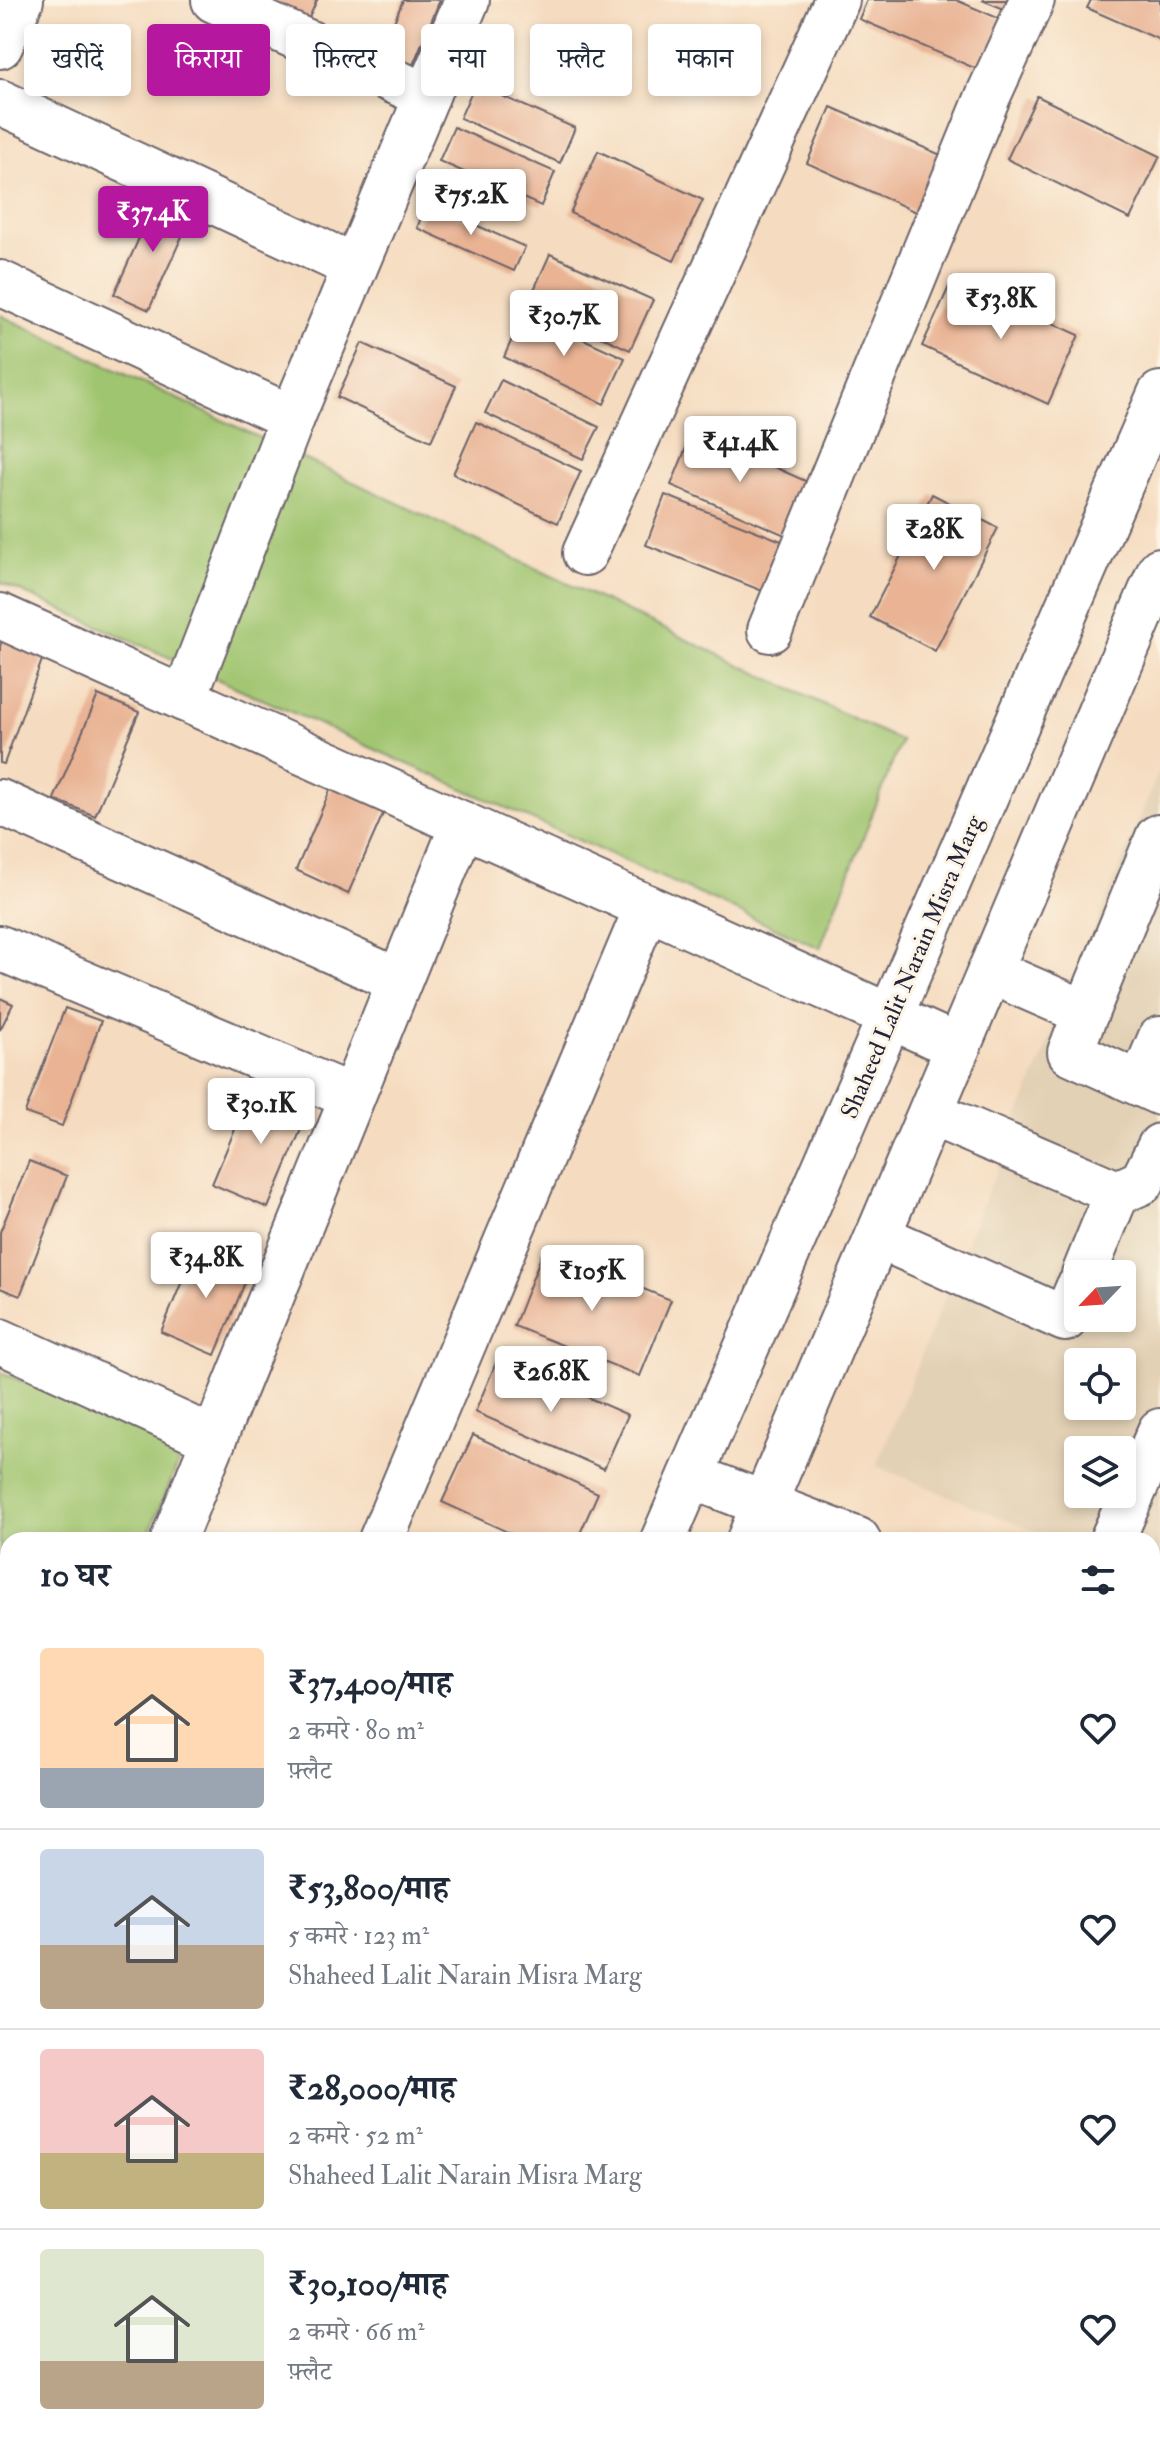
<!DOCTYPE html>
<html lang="hi">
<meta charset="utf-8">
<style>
body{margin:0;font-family:"IM FELL Double Pica","Noto Serif Devanagari",serif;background:#f6f6f7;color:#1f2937;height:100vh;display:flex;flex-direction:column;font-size:30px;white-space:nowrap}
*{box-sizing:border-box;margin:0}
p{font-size:26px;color:#747a83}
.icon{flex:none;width:44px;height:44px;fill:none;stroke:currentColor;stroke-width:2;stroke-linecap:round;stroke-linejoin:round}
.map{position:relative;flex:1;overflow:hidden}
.drawer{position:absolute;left:0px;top:1532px;width:1160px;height:912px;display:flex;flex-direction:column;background:#fff;border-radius:24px 24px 0 0;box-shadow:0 4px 12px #0003}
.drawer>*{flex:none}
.top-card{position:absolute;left:24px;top:24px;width:1112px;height:72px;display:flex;gap:16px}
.needle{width:52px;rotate:245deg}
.fabs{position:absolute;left:1064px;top:1260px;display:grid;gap:16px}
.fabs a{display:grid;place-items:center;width:72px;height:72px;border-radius:8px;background:#fff;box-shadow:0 4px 12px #0003;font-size:40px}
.price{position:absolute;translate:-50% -68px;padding:0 18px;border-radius:8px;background:#fff;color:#222;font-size:26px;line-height:52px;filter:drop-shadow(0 2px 4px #0008)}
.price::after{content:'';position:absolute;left:50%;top:48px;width:24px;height:18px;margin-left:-12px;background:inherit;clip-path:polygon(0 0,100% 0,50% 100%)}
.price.selected{background:#b5179e;color:#fff}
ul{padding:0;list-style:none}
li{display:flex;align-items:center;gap:24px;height:200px;padding:0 40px}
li+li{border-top:2px solid #e0e1e3}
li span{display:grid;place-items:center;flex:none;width:224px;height:160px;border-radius:8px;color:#555}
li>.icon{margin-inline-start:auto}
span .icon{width:96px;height:96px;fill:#fffc;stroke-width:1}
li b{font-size:34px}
h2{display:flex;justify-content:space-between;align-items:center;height:96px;padding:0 40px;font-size:34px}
.pill{padding:0 28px;border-radius:8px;background:#fff;box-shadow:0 4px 12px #0003;font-size:28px;line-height:72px}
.pill.selected{background:#b5179e;color:#fff}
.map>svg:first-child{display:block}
</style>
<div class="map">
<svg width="1160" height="2444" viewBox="0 0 1160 2444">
<rect width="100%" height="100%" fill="#fcf5e5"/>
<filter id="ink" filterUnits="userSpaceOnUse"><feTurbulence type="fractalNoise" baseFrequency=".0125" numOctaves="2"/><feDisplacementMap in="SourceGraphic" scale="16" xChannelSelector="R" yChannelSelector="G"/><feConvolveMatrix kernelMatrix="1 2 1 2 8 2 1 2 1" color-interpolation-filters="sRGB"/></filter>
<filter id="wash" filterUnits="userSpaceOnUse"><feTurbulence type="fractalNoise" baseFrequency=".006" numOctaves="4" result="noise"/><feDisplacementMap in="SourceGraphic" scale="32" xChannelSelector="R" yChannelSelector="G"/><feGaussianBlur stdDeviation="1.8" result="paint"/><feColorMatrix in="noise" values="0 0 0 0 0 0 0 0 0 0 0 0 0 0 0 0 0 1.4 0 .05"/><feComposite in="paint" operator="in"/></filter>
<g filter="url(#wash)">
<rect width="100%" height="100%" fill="#f5dbbf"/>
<path fill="#e3d1b5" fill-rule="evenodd" d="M 1160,768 L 1160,1583 L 1152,1580 L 1152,1540 L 1055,1540 L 876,1466 ZM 1078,1274 L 1122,1274 L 1122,1318 L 1078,1318 ZM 1078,1362 L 1122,1362 L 1122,1406 L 1078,1406 ZM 1078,1450 L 1122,1450 L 1122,1494 L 1078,1494 Z"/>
<g fill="#a0c56f" stroke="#617455" stroke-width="2">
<polygon points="0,315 901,741 820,948 0,582"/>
<polygon points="0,1372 184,1450 146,1540 8,1540 8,1810 0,1807"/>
</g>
<g id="blocks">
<g fill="#e9b394">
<polygon points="277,0 317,0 303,31 269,15"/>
<polygon points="403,0 440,0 410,72 379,59"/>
<polygon points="867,0 956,0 1007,22 986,73 859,19"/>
<polygon points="982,0 1019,0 1014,13"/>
<polygon points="1091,0 1160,0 1160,40 1087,8"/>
<polygon points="475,84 575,128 560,163 460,118"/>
<polygon points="1037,96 1160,156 1130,219 1007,159"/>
<polygon points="831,107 950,159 925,216 807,163"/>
<polygon points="454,127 555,172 541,206 439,161"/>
<polygon points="598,151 703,200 674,261 570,213"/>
<polygon points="157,198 192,214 149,310 114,294"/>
<polygon points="427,203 525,247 514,271 417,228"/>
<polygon points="550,254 653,300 630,350 528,303"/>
<polygon points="953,278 1079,335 1048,404 922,346"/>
<polygon points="524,312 625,358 604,404 504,357"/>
<polygon points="362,343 456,386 431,441 337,397"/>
<polygon points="501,380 599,427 583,459 485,413"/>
<polygon points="476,422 581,471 558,523 453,474"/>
<polygon points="693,431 810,483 787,536 671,485"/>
<polygon points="932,494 998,528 935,651 870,617"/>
<polygon points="665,495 784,542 765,592 646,545"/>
<polygon points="5,633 46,649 4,764 0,763 0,646"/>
<polygon points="98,695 139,712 95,816 54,799"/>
<polygon points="337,774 390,798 348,894 296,870"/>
<polygon points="0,998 13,1004 0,1030"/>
<polygon points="65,1008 101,1021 62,1126 25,1113"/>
<polygon points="254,1084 310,1108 268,1208 212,1184"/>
<polygon points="29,1161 67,1176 20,1296 0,1288 0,1232"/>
<polygon points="197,1245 251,1268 215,1355 161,1332"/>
<polygon points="544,1249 671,1300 640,1376 514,1326"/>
<polygon points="498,1358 628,1415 604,1469 475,1412"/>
<polygon points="473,1435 598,1493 577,1540 525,1540 442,1502"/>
<polygon points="8,2426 8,2436 80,2436 96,2444 0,2444"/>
</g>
</g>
</g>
<g filter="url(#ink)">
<use href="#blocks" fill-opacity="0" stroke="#6c6369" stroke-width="2"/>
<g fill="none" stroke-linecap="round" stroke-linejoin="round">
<g stroke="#6c6369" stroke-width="48">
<g id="minor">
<polyline points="214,0 427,96"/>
<polyline points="0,46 21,0"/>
<polyline points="0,102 355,267"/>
<polyline points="0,283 292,418 467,0"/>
<polyline points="585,553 837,0"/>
<polyline points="0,616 958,1047"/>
<polyline points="770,630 989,94 1032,0"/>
<polyline points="184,699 292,418"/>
<polyline points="0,802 399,981"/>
<polyline points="1158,837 1070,1052 1160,1093"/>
<polyline points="0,948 352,1097"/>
<polyline points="990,971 1086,1013"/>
<polyline points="1141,1084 1160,1039"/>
<polyline points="931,1113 1117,1193 1084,1274"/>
<polyline points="1117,1193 1142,1182 1160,1146"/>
<polyline points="878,1236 1065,1319 1078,1288"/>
<polyline points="0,1341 214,1439"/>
<polyline points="691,1476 858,1540"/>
<polyline points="173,1540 463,824"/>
<polyline points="381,1540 647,907"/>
<polyline points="663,1540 1160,394"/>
<polyline points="749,1540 1160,570"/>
<polyline points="1112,1540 1160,1431"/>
<polyline points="1152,1654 1160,1657"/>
<polyline points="0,1827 8,1830"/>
<polyline points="1152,1901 1160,1905"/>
<polyline points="1152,1970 1160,1951"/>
<polyline points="1152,2105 1160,2108"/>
<polyline points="0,2201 8,2204"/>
<polyline points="1030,2436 1048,2444"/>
<polyline points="275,2444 278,2436"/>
<polyline points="365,2444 368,2436"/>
<polyline points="698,2444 702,2436"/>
<polyline points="940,2444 944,2436"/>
</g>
</g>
<use href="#minor" stroke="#fff" stroke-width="44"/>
</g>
</g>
<g text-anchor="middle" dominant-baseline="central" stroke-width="6" stroke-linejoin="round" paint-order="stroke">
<g font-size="24" fill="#22223b" stroke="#fcf5e5">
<text transform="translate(912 967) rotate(-67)">Shaheed Lalit Narain Misra Marg</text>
</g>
</g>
</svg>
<div class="fabs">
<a><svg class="needle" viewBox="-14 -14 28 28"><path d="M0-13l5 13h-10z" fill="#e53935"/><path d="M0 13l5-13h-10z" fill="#747a83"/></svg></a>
<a><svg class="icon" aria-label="locate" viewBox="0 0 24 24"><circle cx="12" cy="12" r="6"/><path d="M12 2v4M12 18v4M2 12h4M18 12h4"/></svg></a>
<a><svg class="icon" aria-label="layers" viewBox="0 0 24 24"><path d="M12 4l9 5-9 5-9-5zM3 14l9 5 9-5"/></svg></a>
</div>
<b class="price" style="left:471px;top:237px">₹75.2K</b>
<b class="price selected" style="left:153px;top:254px">₹37.4K</b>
<b class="price" style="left:1001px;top:341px">₹53.8K</b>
<b class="price" style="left:564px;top:358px">₹30.7K</b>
<b class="price" style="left:740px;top:484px">₹41.4K</b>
<b class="price" style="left:934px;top:572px">₹28K</b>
<b class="price" style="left:261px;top:1146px">₹30.1K</b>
<b class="price" style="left:206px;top:1300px">₹34.8K</b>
<b class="price" style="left:592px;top:1313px">₹105K</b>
<b class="price" style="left:551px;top:1414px">₹26.8K</b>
<div class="top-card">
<a class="pill">खरीदें</a>
<a class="pill selected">किराया</a>
<a class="pill">फ़िल्टर</a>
<a class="pill">नया</a>
<a class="pill">फ़्लैट</a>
<a class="pill">मकान</a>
</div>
<section class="drawer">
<h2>10 घर<svg class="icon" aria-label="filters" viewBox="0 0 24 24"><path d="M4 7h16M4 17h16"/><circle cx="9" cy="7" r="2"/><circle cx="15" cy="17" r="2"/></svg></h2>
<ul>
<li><span style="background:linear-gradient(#ffd9b3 75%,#9aa5b1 0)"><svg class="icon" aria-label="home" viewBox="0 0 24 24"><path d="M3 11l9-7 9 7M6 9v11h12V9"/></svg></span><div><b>₹37,400/माह</b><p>2 कमरे · 80 m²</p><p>फ़्लैट</p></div><svg class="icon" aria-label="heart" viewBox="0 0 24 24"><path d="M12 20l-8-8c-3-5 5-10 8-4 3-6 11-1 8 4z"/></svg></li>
<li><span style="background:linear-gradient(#c9d6e8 60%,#b9a48a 0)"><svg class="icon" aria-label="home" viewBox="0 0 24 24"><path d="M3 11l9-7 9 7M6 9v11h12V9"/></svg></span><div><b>₹53,800/माह</b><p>5 कमरे · 123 m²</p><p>Shaheed Lalit Narain Misra Marg</p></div><svg class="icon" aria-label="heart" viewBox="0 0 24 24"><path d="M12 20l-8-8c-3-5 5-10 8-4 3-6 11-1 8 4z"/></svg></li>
<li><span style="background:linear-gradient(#f6c9c9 65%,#c2b280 0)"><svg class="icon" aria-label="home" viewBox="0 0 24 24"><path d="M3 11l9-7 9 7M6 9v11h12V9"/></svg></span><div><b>₹28,000/माह</b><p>2 कमरे · 52 m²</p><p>Shaheed Lalit Narain Misra Marg</p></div><svg class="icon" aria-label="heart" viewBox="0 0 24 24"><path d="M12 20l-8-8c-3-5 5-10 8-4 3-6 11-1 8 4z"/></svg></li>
<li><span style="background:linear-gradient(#dfe7d0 70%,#b9a48a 0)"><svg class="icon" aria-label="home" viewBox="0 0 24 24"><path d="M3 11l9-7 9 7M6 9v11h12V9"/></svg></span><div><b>₹30,100/माह</b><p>2 कमरे · 66 m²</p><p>फ़्लैट</p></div><svg class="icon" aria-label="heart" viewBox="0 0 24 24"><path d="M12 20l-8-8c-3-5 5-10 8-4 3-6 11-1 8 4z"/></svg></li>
</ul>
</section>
</div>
